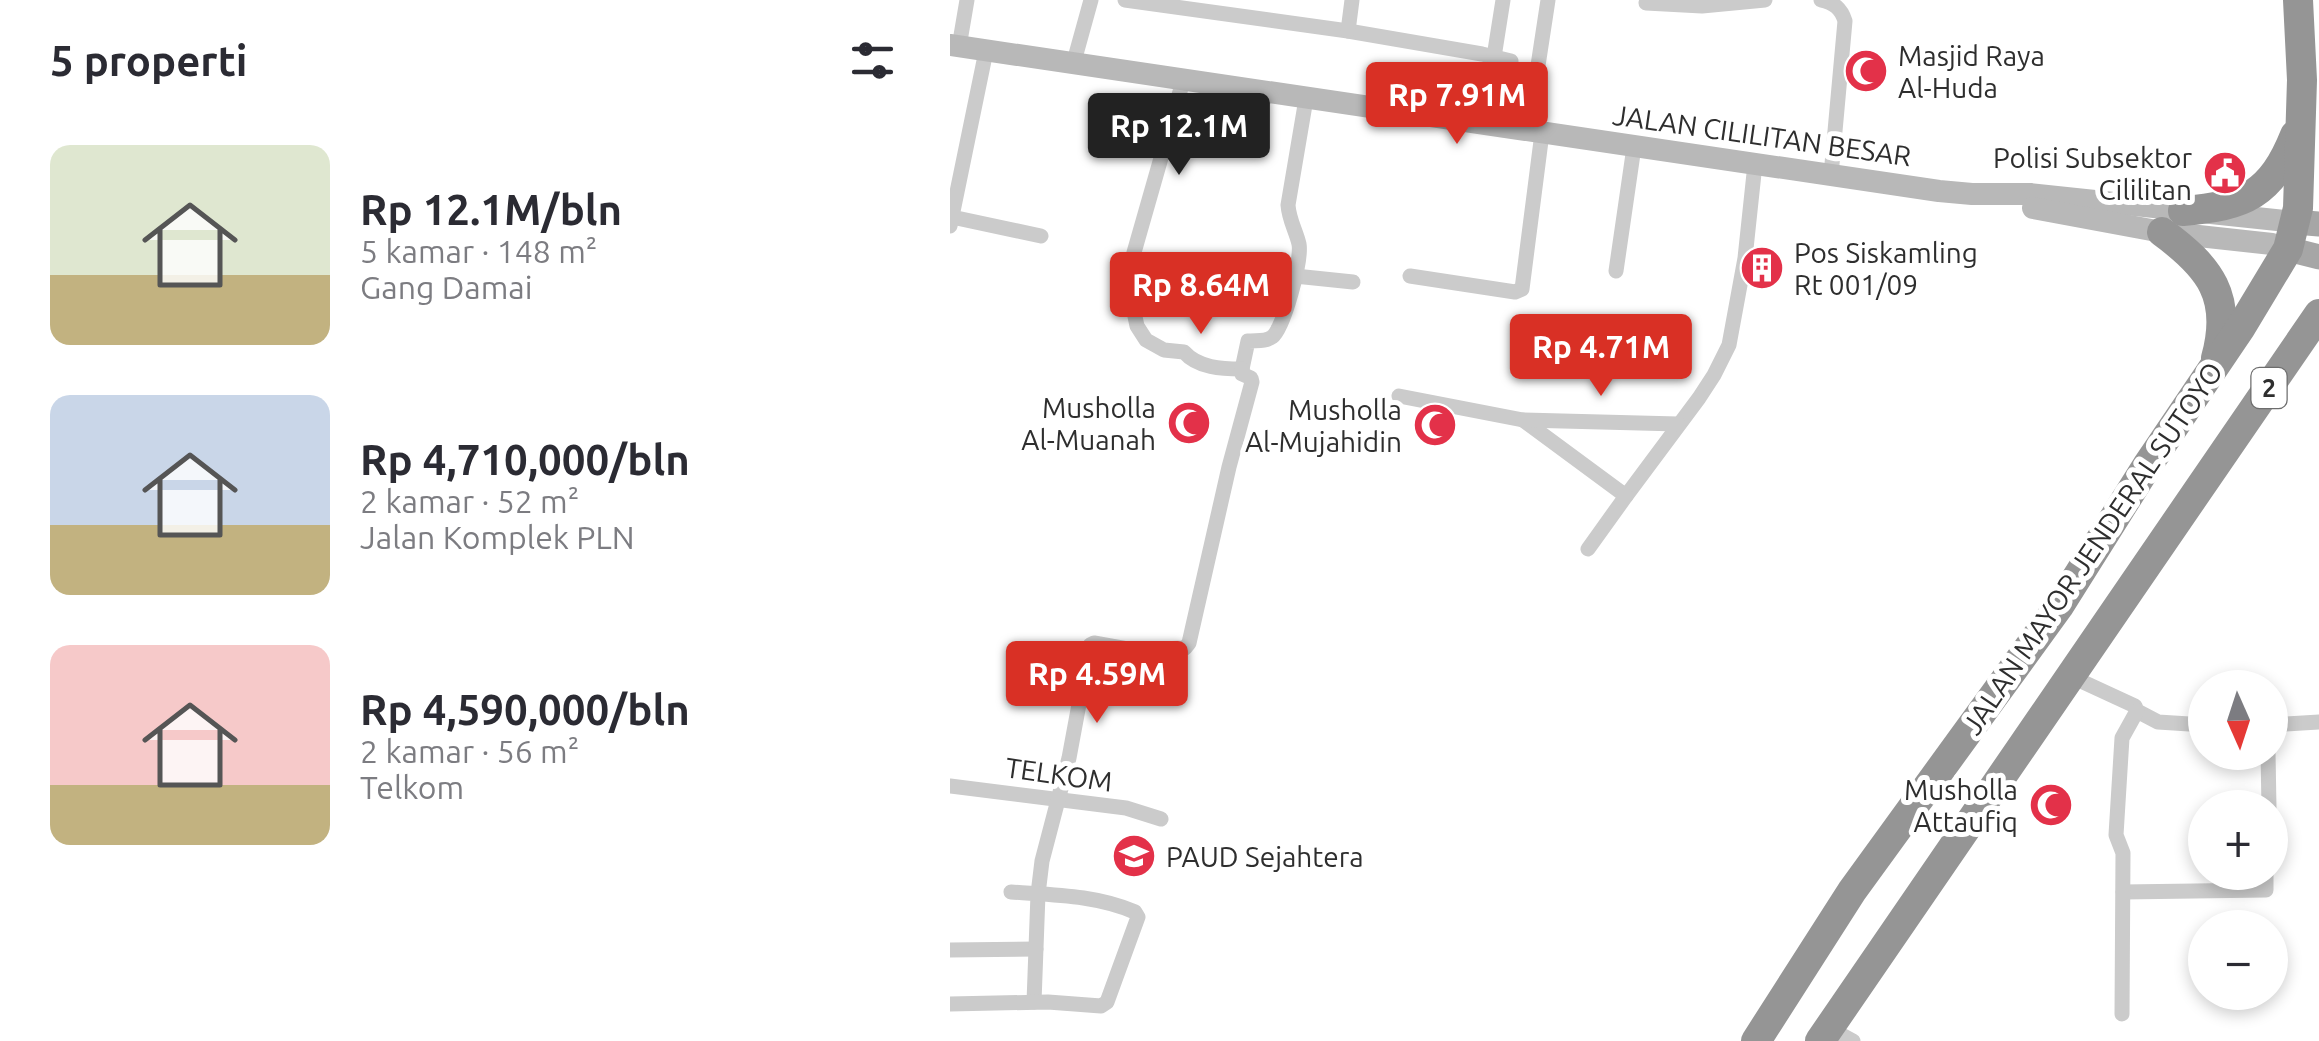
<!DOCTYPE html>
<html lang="id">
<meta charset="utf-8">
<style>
body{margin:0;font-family:Ubuntu,sans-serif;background:#f7f7f7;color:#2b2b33;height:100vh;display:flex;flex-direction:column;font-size:38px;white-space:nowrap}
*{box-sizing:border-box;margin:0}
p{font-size:32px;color:#7c7c81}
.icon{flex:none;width:55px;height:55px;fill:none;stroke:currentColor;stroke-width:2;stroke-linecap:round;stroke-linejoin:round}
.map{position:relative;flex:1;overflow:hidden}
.sheet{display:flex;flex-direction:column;background:#fff;width:950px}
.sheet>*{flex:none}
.needle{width:65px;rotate:177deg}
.fabs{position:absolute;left:1238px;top:670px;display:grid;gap:20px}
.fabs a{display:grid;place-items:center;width:100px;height:100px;border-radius:50%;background:#fff;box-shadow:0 5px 15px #0003;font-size:50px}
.price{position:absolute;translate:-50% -85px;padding:0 22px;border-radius:10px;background:#d93025;color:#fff;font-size:32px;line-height:65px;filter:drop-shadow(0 2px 5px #0008)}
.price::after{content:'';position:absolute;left:50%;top:60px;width:30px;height:22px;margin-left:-15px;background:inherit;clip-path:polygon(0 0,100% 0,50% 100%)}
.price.selected{background:#222;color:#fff}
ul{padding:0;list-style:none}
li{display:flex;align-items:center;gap:30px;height:250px;padding:0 50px}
li span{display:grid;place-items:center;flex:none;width:280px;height:200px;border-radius:20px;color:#555}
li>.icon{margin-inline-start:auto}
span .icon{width:120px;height:120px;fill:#fffc;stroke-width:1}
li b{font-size:42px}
h2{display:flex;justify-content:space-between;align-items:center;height:120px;padding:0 50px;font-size:42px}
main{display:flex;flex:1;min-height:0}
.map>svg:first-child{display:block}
</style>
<main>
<section class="sheet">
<h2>5 properti<svg class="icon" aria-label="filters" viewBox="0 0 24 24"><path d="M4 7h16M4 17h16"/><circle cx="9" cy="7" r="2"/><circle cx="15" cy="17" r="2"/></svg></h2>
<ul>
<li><span style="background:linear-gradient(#dfe7d0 65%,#c2b280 0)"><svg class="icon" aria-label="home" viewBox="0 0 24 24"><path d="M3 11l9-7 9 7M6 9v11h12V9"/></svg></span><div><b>Rp 12.1M/bln</b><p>5 kamar · 148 m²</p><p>Gang Damai</p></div></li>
<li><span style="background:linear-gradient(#c9d6e8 65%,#c2b280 0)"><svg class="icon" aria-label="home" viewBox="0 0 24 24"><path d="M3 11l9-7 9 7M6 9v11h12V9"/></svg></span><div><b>Rp 4,710,000/bln</b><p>2 kamar · 52 m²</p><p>Jalan Komplek PLN</p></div></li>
<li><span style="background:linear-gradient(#f6c9c9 70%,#c2b280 0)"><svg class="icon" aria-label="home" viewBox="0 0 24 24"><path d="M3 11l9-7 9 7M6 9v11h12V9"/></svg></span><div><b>Rp 4,590,000/bln</b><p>2 kamar · 56 m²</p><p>Telkom</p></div></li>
</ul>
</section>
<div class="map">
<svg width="1369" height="1041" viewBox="0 0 1369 1041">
<rect width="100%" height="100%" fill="#fff"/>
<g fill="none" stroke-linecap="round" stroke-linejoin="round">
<g stroke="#cbcbcb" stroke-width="15">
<polyline points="175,0 398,31 532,54 561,61 554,128"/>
<path d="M 871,0 C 884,3 891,8 895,21 L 881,175"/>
<polyline points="696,3 752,6 815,0"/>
<polyline points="398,31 402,0"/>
<polyline points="9,47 17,0"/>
<polyline points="544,57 553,0"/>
<polyline points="123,65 141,0"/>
<path d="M 233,81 L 181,263 L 179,288 L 187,326 L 196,340 L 214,350 L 234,352 C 248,368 272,369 292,369"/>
<polyline points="578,131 598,0"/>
<polyline points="2,217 91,236"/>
<polyline points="0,226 36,51"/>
<polyline points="666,271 684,147"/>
<polyline points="345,276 403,282"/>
<polyline points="460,276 565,292 572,289 592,133"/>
<path d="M 292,369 L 298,341 C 306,340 315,342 322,337 C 334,328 352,260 349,244 C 346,231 339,220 338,205 L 356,99"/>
<polyline points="449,396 573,420 676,496 749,398 764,375 779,345 795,258 805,164"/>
<polyline points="573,420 728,424"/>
<polyline points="638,549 676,496"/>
<polyline points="1120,676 1185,706 1187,711 1208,722 1255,725"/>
<polyline points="1320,725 1369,722"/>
<polyline points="1318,752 1319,808"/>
<polyline points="0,786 176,808 211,819"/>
<polyline points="1173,892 1316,890 1316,872"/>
<polyline points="0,950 86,949"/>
<polyline points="84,1002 88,894 92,861 119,758 140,645 144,643 183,650 235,648 239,643 279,467 302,382 301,378 292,374 292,369"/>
<path d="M 0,1004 L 98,1002 L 151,1006 L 157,1002 L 188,917 L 185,912 C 146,895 103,895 61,892"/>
<polyline points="1172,1014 1173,853 1166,835 1172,738 1187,711"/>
<polyline points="879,1028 903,1041"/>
</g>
<g stroke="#b8b8b8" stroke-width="22">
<polyline points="0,45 989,191 1022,194 1080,194 1345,222"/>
<polyline points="1083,208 1212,232 1322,244 1338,249"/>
</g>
<g stroke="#a6a6a6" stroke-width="25">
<polyline points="1345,222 1369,224"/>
<polyline points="1338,249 1369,257"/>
</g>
<g stroke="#959595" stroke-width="30">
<path d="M 1233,211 C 1295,206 1321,195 1345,135"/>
<path d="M 1212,232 C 1260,267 1283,297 1266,358"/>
<polyline points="806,1041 902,891 1109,606 1197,466 1291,327 1338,249 1348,208 1352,80 1348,0"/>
<polyline points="870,1041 1369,314"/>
</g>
</g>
<defs>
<g id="mosque-disc" transform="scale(2.25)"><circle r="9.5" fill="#e33149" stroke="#fff"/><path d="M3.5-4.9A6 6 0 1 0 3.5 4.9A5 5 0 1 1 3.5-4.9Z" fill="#fff"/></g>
<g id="civic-disc" transform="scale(2.25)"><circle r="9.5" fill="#e33149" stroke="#fff"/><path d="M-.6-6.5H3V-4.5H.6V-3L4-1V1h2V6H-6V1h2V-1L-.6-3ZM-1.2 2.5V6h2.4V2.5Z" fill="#fff"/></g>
<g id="building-disc" transform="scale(2.25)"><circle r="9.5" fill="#e33149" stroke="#fff"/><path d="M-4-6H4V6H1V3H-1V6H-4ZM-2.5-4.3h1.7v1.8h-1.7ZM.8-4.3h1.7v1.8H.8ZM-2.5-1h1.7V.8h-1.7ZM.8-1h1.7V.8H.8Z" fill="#fff"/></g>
<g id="school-disc" transform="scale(2.25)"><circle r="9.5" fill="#e33149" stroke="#fff"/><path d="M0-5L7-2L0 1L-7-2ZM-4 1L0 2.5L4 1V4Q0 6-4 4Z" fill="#fff"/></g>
</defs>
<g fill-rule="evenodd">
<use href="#mosque-disc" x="916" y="71"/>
<use href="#civic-disc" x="1275" y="173"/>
<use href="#building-disc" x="812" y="268"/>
<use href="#mosque-disc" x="239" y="423"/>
<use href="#mosque-disc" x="485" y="425"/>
<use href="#mosque-disc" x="1101" y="805"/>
<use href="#school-disc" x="184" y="856"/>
</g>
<g text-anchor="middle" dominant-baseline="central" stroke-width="10" stroke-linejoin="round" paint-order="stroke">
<rect fill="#fff" stroke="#6d6d6d" stroke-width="2.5" x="1301.5" y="368" width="35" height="40" rx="8"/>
<g font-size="25" font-weight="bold" fill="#2e2e2e">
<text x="1319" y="388">2</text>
</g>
<g font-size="28" fill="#2e2e2e" stroke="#fff" text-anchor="end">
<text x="948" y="55" text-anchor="start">Masjid Raya<tspan x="948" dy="32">Al-Huda</tspan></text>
<text x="1242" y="157">Polisi Subsektor<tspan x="1242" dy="32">Cililitan</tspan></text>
<text x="844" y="252" text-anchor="start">Pos Siskamling<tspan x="844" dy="32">Rt 001/09</tspan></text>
<text x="206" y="407">Musholla<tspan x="206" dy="32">Al-Muanah</tspan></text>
<text x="452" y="409">Musholla<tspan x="452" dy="32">Al-Mujahidin</tspan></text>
<text x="1068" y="789">Musholla<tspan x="1068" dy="32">Attaufiq</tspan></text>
<text x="216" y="856" text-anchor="start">PAUD Sejahtera</text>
</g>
<g font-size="28" fill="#2e2e2e" stroke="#fff">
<text transform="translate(812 135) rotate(8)">JALAN CILILITAN BESAR</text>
<text transform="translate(1142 548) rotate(-56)">JALAN MAYOR JENDERAL SUTOYO</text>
<text transform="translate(109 774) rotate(8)">TELKOM</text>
</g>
</g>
</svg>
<div class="fabs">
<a><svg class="needle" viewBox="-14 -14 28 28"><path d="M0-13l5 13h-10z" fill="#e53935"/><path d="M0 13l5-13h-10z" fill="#7c7c81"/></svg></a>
<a>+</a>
<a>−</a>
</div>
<b class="price" style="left:507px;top:147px">Rp 7.91M</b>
<b class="price selected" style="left:229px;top:178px">Rp 12.1M</b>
<b class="price" style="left:251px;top:337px">Rp 8.64M</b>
<b class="price" style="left:651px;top:399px">Rp 4.71M</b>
<b class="price" style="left:147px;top:726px">Rp 4.59M</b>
</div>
</main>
